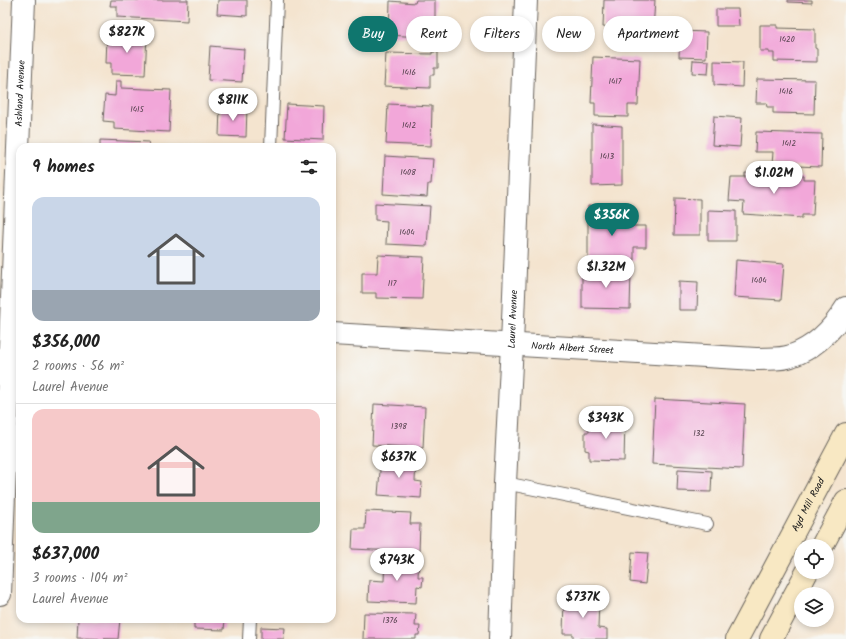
<!DOCTYPE html>
<meta charset="utf-8">
<style>
body{margin:0;font-family:Kalam,sans-serif;background:#f6f6f6;color:#222;height:100vh;display:flex;flex-direction:column;font-size:15px;white-space:nowrap}
*{box-sizing:border-box;margin:0}
p{font-size:13px;color:#767676}
.icon{flex:none;width:22px;height:22px;fill:none;stroke:currentColor;stroke-width:2;stroke-linecap:round;stroke-linejoin:round}
.map{position:relative;flex:1;overflow:hidden}
.panel{position:absolute;left:16px;top:143px;width:320px;height:480px;display:flex;flex-direction:column;background:#fff;border-radius:12px;box-shadow:0 2px 6px #0003}
.panel>*{flex:none}
.hud{position:absolute;left:348px;top:16px;width:380px;height:36px;display:flex;gap:8px}
.tools{position:absolute;left:794px;top:539px;display:grid;gap:8px}
.tools a{display:grid;place-items:center;width:40px;height:40px;border-radius:50%;background:#fff;box-shadow:0 2px 6px #0003;font-size:20px}
.price{position:absolute;translate:-50% -34px;padding:0 9px;border-radius:14px;background:#fff;color:#222;font-size:13px;line-height:26px;filter:drop-shadow(0 1px 2px #0008)}
.price::after{content:'';position:absolute;left:50%;top:24px;width:12px;height:9px;margin-left:-6px;background:inherit;clip-path:polygon(0 0,100% 0,50% 100%)}
.price.selected{background:#0f766e;color:#fff}
ul{padding:0;list-style:none}
li{display:grid;align-content:center;gap:8px;height:212px;padding:0 16px}
li+li{border-top:1px solid #e0e0e0}
li span{display:grid;place-items:center;height:124px;border-radius:12px;color:#555}
li>.icon{margin-inline-start:auto}
span .icon{width:72px;height:72px;fill:#fffc;stroke-width:1}
li b{font-size:17px}
h2{display:flex;justify-content:space-between;align-items:center;height:48px;padding:0 16px;font-size:17px}
.chip{padding:0 14px;border-radius:18px;background:#fff;box-shadow:0 2px 6px #0003;font-size:14px;line-height:36px}
.chip.selected{background:#0f766e;color:#fff}
.map>svg:first-child{display:block}
</style>
<div class="map">
<svg width="846" height="639" viewBox="0 0 846 639">
<rect width="100%" height="100%" fill="#f6f6f2"/>
<filter id="ink" filterUnits="userSpaceOnUse"><feTurbulence type="fractalNoise" baseFrequency=".025" numOctaves="2"/><feDisplacementMap in="SourceGraphic" scale="8" xChannelSelector="R" yChannelSelector="G"/><feConvolveMatrix kernelMatrix="1 2 1 2 8 2 1 2 1" color-interpolation-filters="sRGB"/></filter>
<filter id="wash" filterUnits="userSpaceOnUse"><feTurbulence type="fractalNoise" baseFrequency=".012" numOctaves="4" result="noise"/><feDisplacementMap in="SourceGraphic" scale="16" xChannelSelector="R" yChannelSelector="G"/><feGaussianBlur stdDeviation="0.9" result="paint"/><feColorMatrix in="noise" values="0 0 0 0 0 0 0 0 0 0 0 0 0 0 0 0 0 1.4 0 .05"/><feComposite in="paint" operator="in"/></filter>
<g filter="url(#wash)">
<rect width="100%" height="100%" fill="#f4e4cf"/>
<g id="blocks">
<g fill="#f2a7d9">
<polygon points="111,0 188,0 187,21 117,17 117,6 110,6"/>
<polygon points="218,0 247,0 247,16 217,14"/>
<polygon points="416,0 435,0 435,20 437,20 436,38 389,35 390,1 415,3"/>
<polygon points="604,0 655,0 653,30 603,27"/>
<polygon points="788,0 812,0 812,3 788,2"/>
<polygon points="716,9 738,9 739,26 716,26"/>
<polygon points="760,25 777,25 777,28 815,29 815,48 817,49 817,62 774,61 774,53 769,53 769,51 760,51"/>
<polygon points="680,31 707,32 706,58 679,57"/>
<polygon points="112,34 147,35 145,75 111,74 111,63 106,63 107,37 112,37"/>
<polygon points="210,46 244,49 242,82 208,80"/>
<polygon points="432,52 438,52 438,68 434,68 434,75 430,75 430,88 384,86 386,53 432,54"/>
<polygon points="593,57 640,59 638,105 628,105 628,117 595,116 595,103 591,103"/>
<polygon points="693,60 709,61 708,74 692,73"/>
<polygon points="714,61 743,62 742,87 714,85"/>
<polygon points="757,79 815,80 814,114 773,113 773,107 767,107 766,103 756,103"/>
<polygon points="116,81 121,81 121,88 171,90 169,132 114,129 114,122 103,121 105,95 115,96"/>
<polygon points="287,104 324,106 323,140 285,138"/>
<polygon points="388,104 432,106 431,146 386,144"/>
<polygon points="220,107 247,108 246,137 219,136"/>
<polygon points="714,116 742,118 740,147 712,145"/>
<polygon points="592,124 622,126 622,185 592,186"/>
<polygon points="756,132 822,134 821,167 772,165 773,152 755,152"/>
<polygon points="100,140 149,142 148,147 100,147"/>
<polygon points="385,156 433,159 431,184 428,184 427,197 383,194"/>
<polygon points="745,173 804,176 804,180 815,180 813,215 802,215 802,218 743,214 744,202 729,201 731,177 745,177"/>
<polygon points="675,198 700,199 700,235 674,235"/>
<polygon points="375,203 430,206 427,246 386,244 387,221 375,220"/>
<polygon points="588,206 608,207 608,222 633,222 632,226 646,226 646,247 634,247 634,261 588,260"/>
<polygon points="708,210 736,211 736,241 708,241"/>
<polygon points="378,255 424,257 422,299 376,298 376,293 362,293 362,273 377,273"/>
<polygon points="736,260 784,264 781,300 734,297"/>
<polygon points="582,270 631,271 630,309 582,308"/>
<polygon points="679,281 698,282 697,310 679,310"/>
<polygon points="655,399 745,404 742,469 652,464"/>
<polygon points="374,404 425,407 423,448 372,445"/>
<polygon points="589,420 625,421 624,461 589,460 589,451 585,450 585,432 589,432"/>
<polygon points="381,459 416,461 415,481 422,482 421,498 378,495"/>
<polygon points="678,469 712,471 711,492 677,491"/>
<polygon points="366,511 411,513 410,524 420,524 419,552 352,549 353,529 365,529"/>
<polygon points="632,552 648,553 645,584 630,582"/>
<polygon points="385,557 419,559 418,577 423,577 422,587 417,586 416,603 368,601 369,580 384,581"/>
<polygon points="564,598 599,600 598,628 607,629 607,639 573,639 573,634 563,634"/>
<polygon points="364,613 416,614 415,626 420,626 419,635 416,635 416,639 363,639"/>
<polygon points="78,619 120,619 118,639 77,638"/>
<polygon points="194,619 225,619 224,630 194,629"/>
<polygon points="261,627 285,628 284,639 261,639"/>
</g>
</g>
</g>
<g filter="url(#ink)">
<use href="#blocks" fill-opacity="0" stroke="#68625b" stroke-width="1"/>
<g fill="none" stroke-linecap="round" stroke-linejoin="round">
<g stroke="#68625b" stroke-width="14">
<g id="lane">
<polyline points="271,147 277,0"/>
<polyline points="505,483 707,524"/>
<polyline points="249,639 250,619"/>
</g>
</g>
<g stroke="#68625b" stroke-width="24">
<g id="street">
<path id="s1" d="M 332,334 L 756,359 C 767,358 781,360 791,356 C 814,348 833,329 846,308"/>
<path id="s2" d="M 0,594 L 24,0"/>
<path id="s3" d="M 500,639 L 505,483 L 512,344 L 526,0"/>
</g>
</g>
<g stroke="#68625b" stroke-width="24">
<g id="secondary">
<polyline points="822,546 846,501"/>
<path id="s4" d="M 737,639 L 846,434"/>
<polyline points="771,639 807,572"/>
</g>
</g>
<use href="#lane" stroke="#fff" stroke-width="12"/>
<use href="#street" stroke="#fff" stroke-width="22"/>
<use href="#secondary" stroke="#f8e8c3" stroke-width="22"/>
</g>
</g>
<g text-anchor="middle" dominant-baseline="central" stroke-width="3" stroke-linejoin="round" paint-order="stroke">
<g font-size="8" fill="#523f4b">
<text x="787" y="39">1420</text>
<text x="409" y="72">1416</text>
<text x="615" y="81">1417</text>
<text x="786" y="91">1416</text>
<text x="137" y="109">1415</text>
<text x="409" y="125">1412</text>
<text x="789" y="143">1412</text>
<text x="607" y="156">1413</text>
<text x="408" y="172">1408</text>
<text x="407" y="232">1404</text>
<text x="759" y="280">1404</text>
<text x="392" y="283">117</text>
<text x="399" y="426">1398</text>
<text x="699" y="433">132</text>
<text x="390" y="620">1376</text>
</g>
<g font-size="10" fill="#1c1c1c" stroke="#f6f6f2">
<text stroke="none"><textPath href="#s2" startOffset="501">Ashland Avenue</textPath></text>
<text stroke="none"><textPath href="#s3" startOffset="320">Laurel Avenue</textPath></text>
<text stroke="none"><textPath href="#s1" startOffset="241">North Albert Street</textPath></text>
<text stroke="none"><textPath href="#s4" startOffset="152">Ayd Mill Road</textPath></text>
</g>
</g>
</svg>
<div class="tools">
<a><svg class="icon" aria-label="locate" viewBox="0 0 24 24"><circle cx="12" cy="12" r="6"/><path d="M12 2v4M12 18v4M2 12h4M18 12h4"/></svg></a>
<a><svg class="icon" aria-label="layers" viewBox="0 0 24 24"><path d="M12 4l9 5-9 5-9-5zM3 14l9 5 9-5"/></svg></a>
</div>
<b class="price" style="left:127px;top:54px">$827K</b>
<b class="price" style="left:233px;top:122px">$811K</b>
<b class="price" style="left:774px;top:195px">$1.02M</b>
<b class="price selected" style="left:612px;top:237px">$356K</b>
<b class="price" style="left:606px;top:289px">$1.32M</b>
<b class="price" style="left:606px;top:440px">$343K</b>
<b class="price" style="left:399px;top:479px">$637K</b>
<b class="price" style="left:397px;top:582px">$743K</b>
<b class="price" style="left:583px;top:619px">$737K</b>
<div class="hud">
<a class="chip selected">Buy</a>
<a class="chip">Rent</a>
<a class="chip">Filters</a>
<a class="chip">New</a>
<a class="chip">Apartment</a>
</div>
<section class="panel">
<h2>9 homes<svg class="icon" aria-label="filters" viewBox="0 0 24 24"><path d="M4 7h16M4 17h16"/><circle cx="9" cy="7" r="2"/><circle cx="15" cy="17" r="2"/></svg></h2>
<ul>
<li><span style="background:linear-gradient(#c9d6e8 75%,#9aa5b1 0)"><svg class="icon" aria-label="home" viewBox="0 0 24 24"><path d="M3 11l9-7 9 7M6 9v11h12V9"/></svg></span><div><b>$356,000</b><p>2 rooms · 56 m²</p><p>Laurel Avenue</p></div></li>
<li><span style="background:linear-gradient(#f6c9c9 75%,#7fa58c 0)"><svg class="icon" aria-label="home" viewBox="0 0 24 24"><path d="M3 11l9-7 9 7M6 9v11h12V9"/></svg></span><div><b>$637,000</b><p>3 rooms · 104 m²</p><p>Laurel Avenue</p></div></li>
</ul>
</section>
</div>
